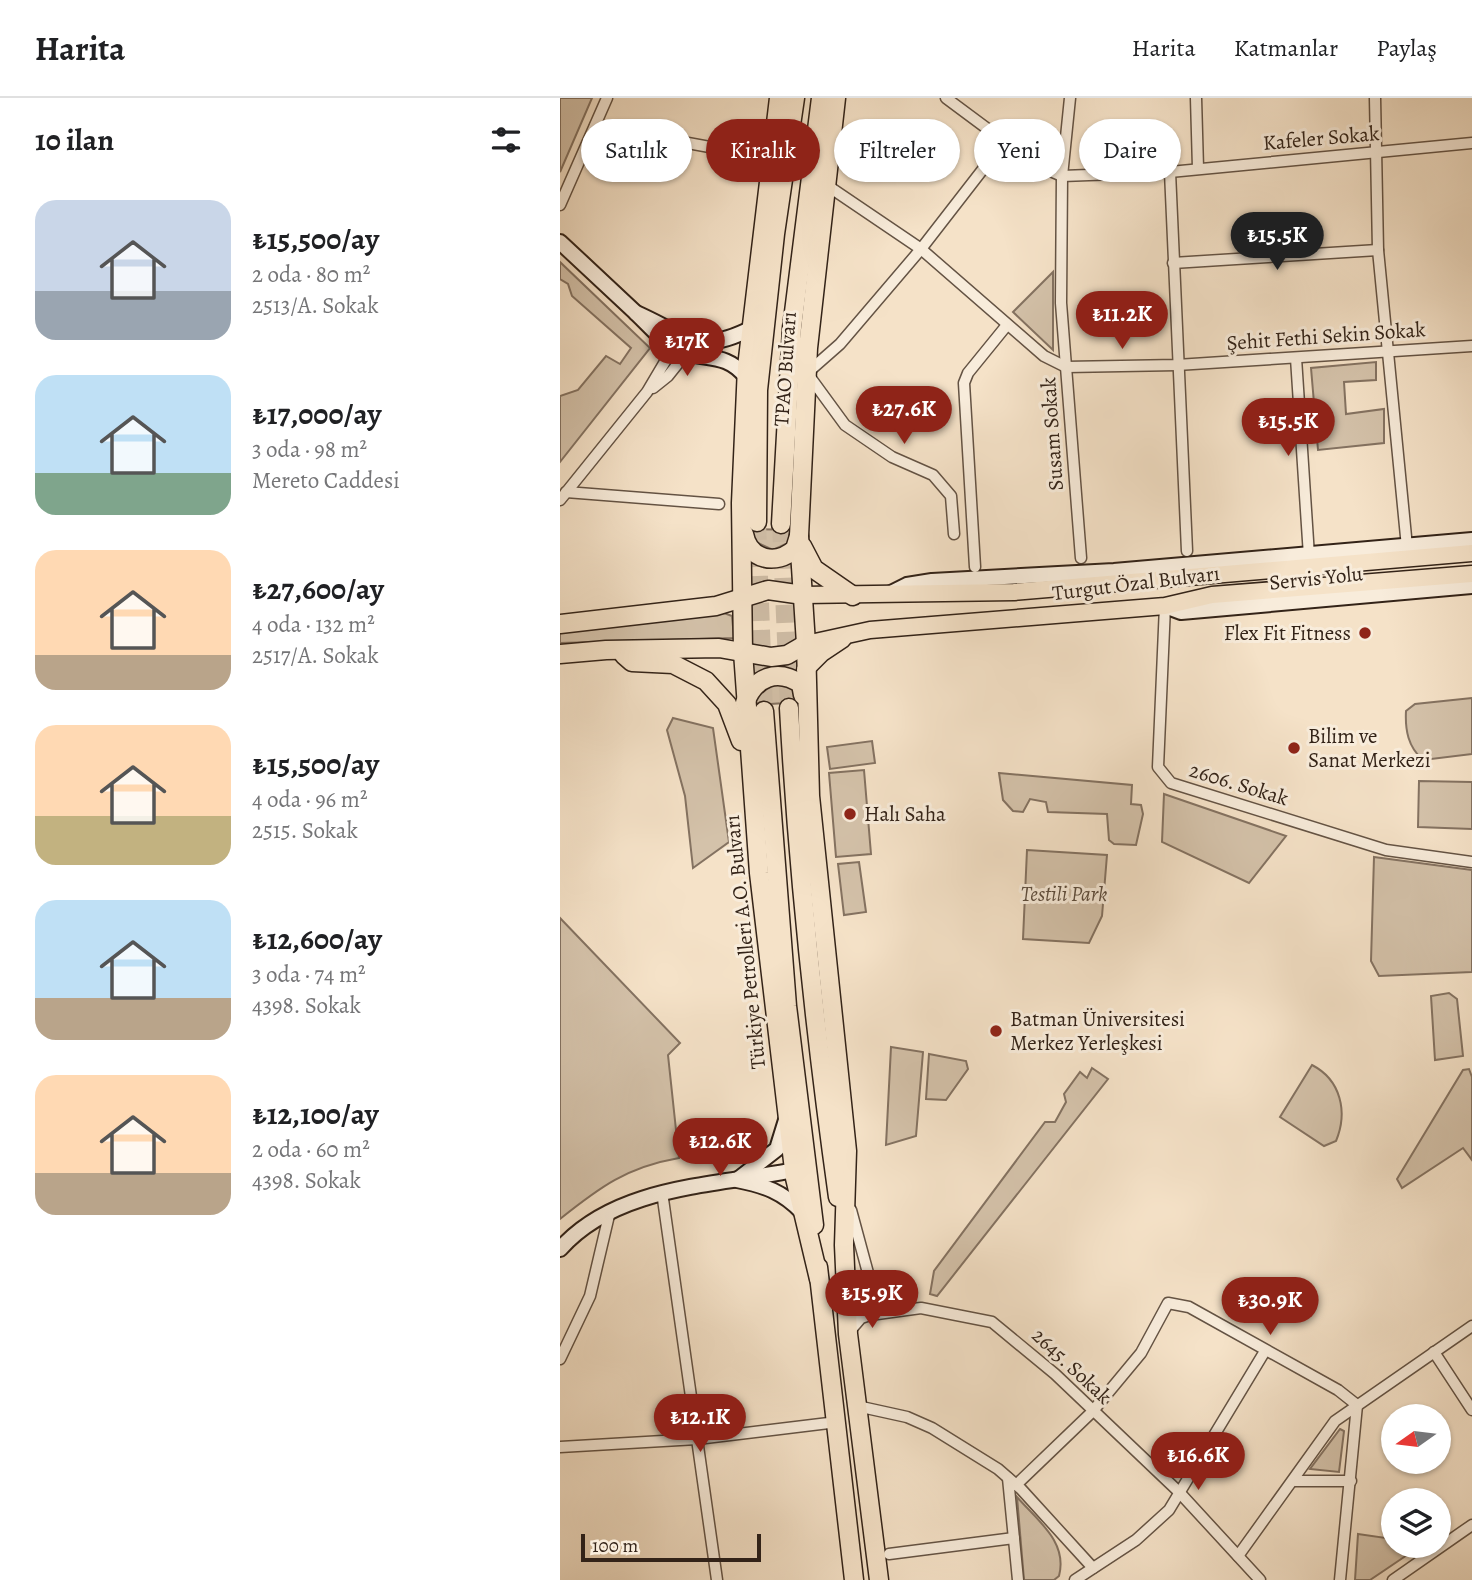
<!DOCTYPE html>
<html lang="tr">
<meta charset="utf-8">
<style>
body{margin:0;font-family:Alegreya,serif;background:#f6f6f6;color:#202124;height:100vh;display:flex;flex-direction:column;font-size:26px;white-space:nowrap}
*{box-sizing:border-box;margin:0}
p{font-size:23px;color:#757577}
.icon{flex:none;width:38px;height:38px;fill:none;stroke:currentColor;stroke-width:2;stroke-linecap:round;stroke-linejoin:round}
.map{position:relative;flex:1;overflow:hidden}
.details{display:flex;flex-direction:column;background:#fff;width:560px}
.details>*{flex:none}
.guide{position:absolute;left:21px;top:21px;width:665px;height:63px;display:flex;gap:14px}
.needle{width:46px;rotate:256deg}
.fabs{position:absolute;left:821px;top:1306px;display:grid;gap:14px}
.fabs a{display:grid;place-items:center;width:70px;height:70px;border-radius:50%;background:#fff;box-shadow:0 2px 5px #0004;font-size:35px}
.scale{position:absolute;left:21px;bottom:18px;width:180px;box-sizing:border-box;padding-left:7px;border:4px solid #332318;border-top:0;font-size:19px;line-height:24px;white-space:nowrap;color:#332318;-webkit-text-stroke:5px #f8ecdb;paint-order:stroke}
.price{position:absolute;translate:-50% -60px;padding:0 16px;border-radius:24px;background:#8f2418;color:#fff;font-size:23px;line-height:46px;filter:drop-shadow(0 2px 4px #0008)}
.price::after{content:'';position:absolute;left:50%;top:42px;width:21px;height:16px;margin-left:-10px;background:inherit;clip-path:polygon(0 0,100% 0,50% 100%)}
.price.selected{background:#222;color:#fff}
ul{padding:0;list-style:none}
li{display:flex;align-items:center;gap:21px;height:175px;padding:0 35px}
li span{display:grid;place-items:center;flex:none;width:196px;height:140px;border-radius:21px;color:#555}
li>.icon{margin-inline-start:auto}
span .icon{width:84px;height:84px;fill:#fffc;stroke-width:1}
li b{font-size:30px}
h2{display:flex;justify-content:space-between;align-items:center;height:84px;padding:0 35px;font-size:30px}
.tag{padding:0 24px;border-radius:32px;background:#fff;box-shadow:0 2px 5px #0004;font-size:24px;line-height:63px}
.tag.selected{background:#8f2418;color:#fff}
header{display:flex;align-items:center;gap:42px;box-sizing:border-box;height:98px;padding:0 35px;background:#fff;border-bottom:2px solid #e0e0e0}
header strong{font-size:33px}
nav{display:flex;gap:38px;margin-inline-start:auto;font-size:24px}
main{display:flex;flex:1;min-height:0}
.map>svg:first-child{display:block}
</style>
<header>
<strong>Harita</strong>
<nav><a>Harita</a><a>Katmanlar</a><a>Paylaş</a></nav>
</header>
<main>
<section class="details">
<h2>10 ilan<svg class="icon" aria-label="filters" viewBox="0 0 24 24"><path d="M4 7h16M4 17h16"/><circle cx="9" cy="7" r="2"/><circle cx="15" cy="17" r="2"/></svg></h2>
<ul>
<li><span style="background:linear-gradient(#c9d6e8 65%,#9aa5b1 0)"><svg class="icon" aria-label="home" viewBox="0 0 24 24"><path d="M3 11l9-7 9 7M6 9v11h12V9"/></svg></span><div><b>₺15,500/ay</b><p>2 oda · 80 m²</p><p>2513/A. Sokak</p></div></li>
<li><span style="background:linear-gradient(#bfe0f5 70%,#7fa58c 0)"><svg class="icon" aria-label="home" viewBox="0 0 24 24"><path d="M3 11l9-7 9 7M6 9v11h12V9"/></svg></span><div><b>₺17,000/ay</b><p>3 oda · 98 m²</p><p>Mereto Caddesi</p></div></li>
<li><span style="background:linear-gradient(#ffd9b3 75%,#b9a48a 0)"><svg class="icon" aria-label="home" viewBox="0 0 24 24"><path d="M3 11l9-7 9 7M6 9v11h12V9"/></svg></span><div><b>₺27,600/ay</b><p>4 oda · 132 m²</p><p>2517/A. Sokak</p></div></li>
<li><span style="background:linear-gradient(#ffd9b3 65%,#c2b280 0)"><svg class="icon" aria-label="home" viewBox="0 0 24 24"><path d="M3 11l9-7 9 7M6 9v11h12V9"/></svg></span><div><b>₺15,500/ay</b><p>4 oda · 96 m²</p><p>2515. Sokak</p></div></li>
<li><span style="background:linear-gradient(#bfe0f5 70%,#b9a48a 0)"><svg class="icon" aria-label="home" viewBox="0 0 24 24"><path d="M3 11l9-7 9 7M6 9v11h12V9"/></svg></span><div><b>₺12,600/ay</b><p>3 oda · 74 m²</p><p>4398. Sokak</p></div></li>
<li><span style="background:linear-gradient(#ffd9b3 70%,#b9a48a 0)"><svg class="icon" aria-label="home" viewBox="0 0 24 24"><path d="M3 11l9-7 9 7M6 9v11h12V9"/></svg></span><div><b>₺12,100/ay</b><p>2 oda · 60 m²</p><p>4398. Sokak</p></div></li>
</ul>
</section>
<div class="map">
<svg width="912" height="1482" viewBox="0 0 912 1482">
<rect width="100%" height="100%" fill="#f5e2c8"/>
<filter id="stains"><feTurbulence type="fractalNoise" baseFrequency=".00286" numOctaves="4"/><feColorMatrix values="0 0 0 0 .2 0 0 0 0 .09 0 0 0 0 .02 0 0 0 .5 -.17"/></filter>
<radialGradient id="worn" r=".72"><stop offset=".6" stop-color="#630" stop-opacity="0"/><stop offset="1" stop-color="#630" stop-opacity=".3"/></radialGradient>
<g fill="#d4c2aa" stroke="#847261" stroke-width="2">
<polygon points="0,0 32,0 0,74"/>
<polygon points="0,164 90,250 0,364 0,298 18,292 46,258 60,266 71,250 12,198 8,186 0,181"/>
<polygon points="493,174 493,252 453,214"/>
<polygon points="816,264 816,282 784,284 786,316 824,311 824,345 758,352 751,270"/>
<polygon points="191,431 235,432 228,445 213,452 196,444"/>
<polygon points="164,515 172,518 174,540 0,545 0,535"/>
<path d="M 224,586 L 235,592 L 241,604 L 196,607 C 199,591 209,587 224,586 Z"/>
<path d="M 912,600 L 912,656 L 863,662 C 848,649 845,632 846,613 L 855,606 Z"/>
<polygon points="113,620 153,630 169,744 133,770 125,698 107,632"/>
<polygon points="312,643 315,665 270,671 267,649"/>
<polygon points="304,672 311,756 276,759 269,675"/>
<polygon points="439,675 572,687 571,706 581,707 583,716 576,747 554,746 549,742 547,716 488,714 486,704 470,701 463,714 453,713 443,702"/>
<polygon points="859,683 912,684 912,731 858,729"/>
<polygon points="604,696 726,738 689,785 602,744"/>
<polygon points="467,752 547,757 542,818 529,845 463,841"/>
<polygon points="814,759 912,772 912,874 819,878 811,863"/>
<polygon points="299,764 306,814 284,817 278,766"/>
<path d="M 0,820 L 120,945 L 108,957 L 119,1060 C 67,1069 40,1089 0,1121 Z"/>
<polygon points="889,895 897,901 903,958 875,962 871,898"/>
<polygon points="331,949 363,954 356,1038 326,1047"/>
<polygon points="369,956 406,963 408,971 386,1002 366,1001"/>
<path d="M 752,967 C 781,982 788,1014 776,1043 L 764,1048 L 720,1019 Z"/>
<polygon points="532,970 548,981 377,1198 370,1196 374,1173 485,1024 495,1024 506,1004 504,996 520,974 527,980"/>
<polygon points="909,971 912,979 912,1062 903,1050 842,1090 837,1081 903,972"/>
<polygon points="780,1331 784,1333 779,1374 750,1371"/>
<path d="M 457,1399 C 478,1423 508,1444 499,1478 L 494,1482 L 464,1482 Z"/>
<polygon points="798,1436 833,1441 833,1447 854,1447 856,1451 810,1482 795,1482"/>
</g>
<g fill="none" stroke-linecap="round" stroke-linejoin="round">
<g stroke="#cebca5" stroke-width="18" stroke-dasharray="18 9" stroke-linecap="butt">
<polyline points="197,424 204,613"/>
<polyline points="221,426 229,610"/>
</g>
<g stroke="#645344" stroke-width="13">
<g id="street">
<polyline points="386,0 476,67 502,78 610,74 912,45"/>
<polyline points="510,0 502,78 501,205 521,460"/>
<polyline points="636,0 638,70"/>
<polyline points="815,0 818,152 847,449"/>
<polyline points="35,28 177,54"/>
<polyline points="610,74 627,453"/>
<polyline points="265,86 361,151 484,258 506,269 617,267 912,248"/>
<polyline points="0,107 47,0"/>
<polyline points="613,165 818,152"/>
<polyline points="736,260 749,458"/>
<polyline points="93,290 108,278 128,253"/>
<polyline points="6,394 159,406"/>
<polyline points="0,402 87,294 116,245"/>
<polyline points="394,436 391,398 373,377 332,359 285,327 247,275 280,246 361,151 444,44"/>
<polyline points="415,469 404,285 408,275 447,227"/>
<polyline points="605,508 598,669 611,685 826,752 912,764"/>
<polyline points="102,1094 157,1482"/>
<polyline points="291,1112 311,1186 326,1213"/>
<polyline points="289,1234 301,1220 310,1217 361,1210 432,1224 495,1276 619,1394 700,1482"/>
<polyline points="874,1254 912,1312"/>
<polyline points="0,1261 30,1198 50,1113"/>
<polyline points="297,1308 347,1319 372,1330 438,1371 461,1391 533,1470"/>
<polyline points="0,1349 137,1341 277,1324"/>
<polyline points="448,1380 458,1482"/>
<polyline points="735,1383 791,1383"/>
<polyline points="456,1387 532,1314 581,1255 608,1205 629,1209 778,1292 797,1307"/>
<polyline points="329,1456 454,1440"/>
<polyline points="678,1458 775,1323 912,1228"/>
<polyline points="515,1482 576,1442 609,1412 705,1253"/>
<polyline points="780,1482 797,1307"/>
<polyline points="833,1482 912,1427"/>
</g>
</g>
<g stroke="#332318" stroke-width="18">
<g id="secondary">
<polyline points="0,144 76,215"/>
<path d="M 186,279 C 164,251 139,265 113,249 C 99,240 88,226 76,215 C 126,237 138,258 192,230"/>
<polyline points="329,496 347,487 372,483 554,473 912,442"/>
<polyline points="605,508 621,514 912,488"/>
<path d="M 226,1022 L 217,1051 L 177,1082 C 204,1087 223,1094 242,1114"/>
<path d="M 0,1151 C 57,1087 155,1088 234,1072"/>
</g>
</g>
<g stroke="#332318" stroke-width="19">
<g id="primary">
<polyline points="243,497 454,494 912,455"/>
<polyline points="246,546 310,532 605,508 652,497 912,476"/>
<polyline points="245,572 262,555 283,541"/>
</g>
</g>
<g stroke="#332318" stroke-width="21">
<g id="highway">
<polyline points="219,0 187,269 181,405 183,554 199,775 235,1080 259,1181"/>
<polyline points="276,0 248,250 239,438 246,546 250,698 287,1053 284,1147 288,1236 319,1482"/>
<polyline points="197,424 198,292 215,136 235,0"/>
<polyline points="221,426 232,230 261,0"/>
<path d="M 184,436 C 189,462 216,468 235,451 L 239,438"/>
<polyline points="242,448 254,471 293,498"/>
<polyline points="0,526 156,508 208,492 243,497"/>
<polyline points="0,556 46,552 159,550 211,559 227,557 246,546"/>
<polyline points="64,557 72,564 113,566 146,583 167,606 181,643"/>
<path d="M 185,605 C 195,579 217,570 241,586 L 243,597"/>
<path d="M 229,610 C 238,776 255,934 278,1099"/>
<polyline points="204,613 227,908 254,1127"/>
<polyline points="258,1169 294,1482"/>
</g>
</g>
<use href="#street" stroke="#f8ecdb" stroke-width="10"/>
<use href="#secondary" stroke="#f8ecdb" stroke-width="14"/>
<use href="#primary" stroke="#f5e2c8" stroke-width="16"/>
<use href="#highway" stroke="#f5e2c8" stroke-width="18"/>
</g>
<g fill="#8f2418" stroke="#f8ecdb" stroke-width="2.5">
<circle cx="805" cy="535" r="7"/>
<circle cx="734" cy="650" r="7"/>
<circle cx="290" cy="716" r="7"/>
<circle cx="436" cy="933" r="7"/>
</g>
<g text-anchor="middle" dominant-baseline="central" stroke-width="6" stroke-linejoin="round" paint-order="stroke">
<g font-size="21" fill="#332318" stroke="#f8ecdb">
<text transform="translate(761 40) rotate(-5)">Kafeler Sokak</text>
<text transform="translate(766 238) rotate(-4)">Şehit Fethi Sekin Sokak</text>
<text transform="translate(225 271) rotate(-86)">TPAO Bulvarı</text>
<text transform="translate(492 336) rotate(-94)">Susam Sokak</text>
<text transform="translate(756 480) rotate(-6)">Servis Yolu</text>
<text transform="translate(576 485) rotate(-7)">Turgut Özal Bulvarı</text>
<text transform="translate(679 686) rotate(17)">2606. Sokak</text>
<text transform="translate(185 844) rotate(-96)">Türkiye Petrolleri A.O. Bulvarı</text>
<text transform="translate(512 1268) rotate(43)">2645. Sokak</text>
</g>
<g font-size="21" fill="#332318" stroke="#f8ecdb" text-anchor="start">
<text x="791" y="535" text-anchor="end">Flex Fit Fitness</text>
<text x="748" y="638">Bilim ve<tspan x="748" dy="24">Sanat Merkezi</tspan></text>
<text x="304" y="716">Halı Saha</text>
<text x="450" y="921">Batman Üniversitesi<tspan x="450" dy="24">Merkez Yerleşkesi</tspan></text>
</g>
<g font-size="21" font-style="italic" fill="#5b4b3c" stroke="#f8ecdb">
<text x="504" y="796">Testili Park</text>
</g>
</g>
<rect width="100%" height="100%" filter="url(#stains)"/>
<rect width="100%" height="100%" fill="url(#worn)"/>
</svg>
<div class="fabs">
<a><svg class="needle" viewBox="-14 -14 28 28"><path d="M0-13l5 13h-10z" fill="#e53935"/><path d="M0 13l5-13h-10z" fill="#757577"/></svg></a>
<a><svg class="icon" aria-label="layers" viewBox="0 0 24 24"><path d="M12 4l9 5-9 5-9-5zM3 14l9 5 9-5"/></svg></a>
</div>
<div class="scale">100 m</div>
<b class="price selected" style="left:717px;top:174px">₺15.5K</b>
<b class="price" style="left:562px;top:253px">₺11.2K</b>
<b class="price" style="left:127px;top:280px">₺17K</b>
<b class="price" style="left:344px;top:348px">₺27.6K</b>
<b class="price" style="left:728px;top:360px">₺15.5K</b>
<b class="price" style="left:160px;top:1080px">₺12.6K</b>
<b class="price" style="left:312px;top:1232px">₺15.9K</b>
<b class="price" style="left:710px;top:1239px">₺30.9K</b>
<b class="price" style="left:140px;top:1356px">₺12.1K</b>
<b class="price" style="left:638px;top:1394px">₺16.6K</b>
<div class="guide">
<a class="tag">Satılık</a>
<a class="tag selected">Kiralık</a>
<a class="tag">Filtreler</a>
<a class="tag">Yeni</a>
<a class="tag">Daire</a>
</div>
</div>
</main>
